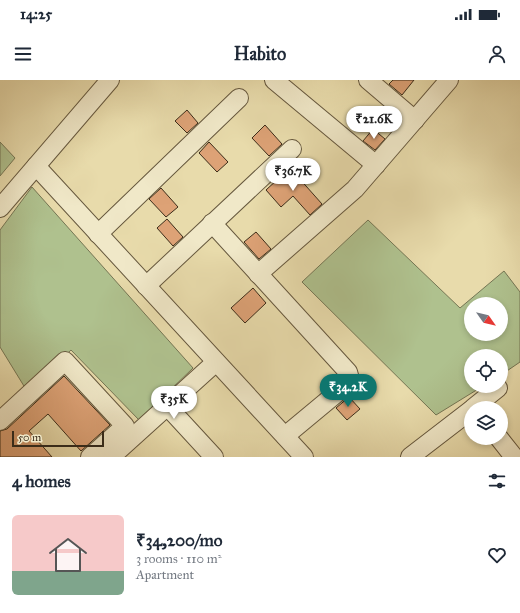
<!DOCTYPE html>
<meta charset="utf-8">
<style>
body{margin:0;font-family:"IM FELL Great Primer",serif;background:#f2f2f3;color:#1f2937;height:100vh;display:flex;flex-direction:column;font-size:15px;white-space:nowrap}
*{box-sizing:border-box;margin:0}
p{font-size:13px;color:#747a83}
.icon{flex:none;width:22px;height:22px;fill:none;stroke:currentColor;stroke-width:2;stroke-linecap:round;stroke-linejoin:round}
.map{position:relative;height:377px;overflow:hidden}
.side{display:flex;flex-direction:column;background:#fff;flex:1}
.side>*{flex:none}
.needle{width:26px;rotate:124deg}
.controls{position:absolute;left:464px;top:217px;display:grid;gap:8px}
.controls a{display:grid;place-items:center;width:44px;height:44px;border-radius:50%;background:#fff;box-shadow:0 2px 6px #0003;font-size:20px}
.scale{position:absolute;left:12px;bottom:10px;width:92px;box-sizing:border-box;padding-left:4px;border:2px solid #3b2c19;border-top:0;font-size:11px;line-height:14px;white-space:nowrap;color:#3b2c19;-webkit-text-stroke:3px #f0e8c8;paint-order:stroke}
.price{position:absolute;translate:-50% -34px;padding:0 9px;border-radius:14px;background:#fff;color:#222;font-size:13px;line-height:26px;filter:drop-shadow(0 1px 2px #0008)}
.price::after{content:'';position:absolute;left:50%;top:24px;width:12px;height:9px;margin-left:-6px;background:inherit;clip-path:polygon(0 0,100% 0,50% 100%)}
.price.selected{background:#0f766e;color:#fff}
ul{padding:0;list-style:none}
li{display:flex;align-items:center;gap:12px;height:100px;padding:0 12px}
li span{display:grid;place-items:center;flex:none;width:112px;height:80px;border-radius:6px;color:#555}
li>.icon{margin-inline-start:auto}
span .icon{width:48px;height:48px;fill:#fffc;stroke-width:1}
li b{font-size:17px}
h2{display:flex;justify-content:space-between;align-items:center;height:48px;padding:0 12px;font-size:17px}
.status{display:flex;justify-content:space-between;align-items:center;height:28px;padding:0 20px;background:#fff;direction:ltr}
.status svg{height:11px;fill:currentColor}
header{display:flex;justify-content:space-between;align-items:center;height:52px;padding:0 12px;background:#fff;font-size:18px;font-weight:700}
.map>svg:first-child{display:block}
</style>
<div class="status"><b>14:25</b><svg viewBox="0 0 49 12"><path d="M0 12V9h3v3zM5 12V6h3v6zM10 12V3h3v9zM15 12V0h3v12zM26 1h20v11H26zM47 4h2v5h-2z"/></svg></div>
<header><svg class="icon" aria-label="menu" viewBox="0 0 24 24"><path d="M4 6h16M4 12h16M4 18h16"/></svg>Habito<svg class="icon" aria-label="person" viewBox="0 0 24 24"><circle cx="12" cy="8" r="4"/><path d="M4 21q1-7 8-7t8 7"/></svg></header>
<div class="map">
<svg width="520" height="377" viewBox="0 0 520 377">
<rect width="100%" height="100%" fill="#e8dbab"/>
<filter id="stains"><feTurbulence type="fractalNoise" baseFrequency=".005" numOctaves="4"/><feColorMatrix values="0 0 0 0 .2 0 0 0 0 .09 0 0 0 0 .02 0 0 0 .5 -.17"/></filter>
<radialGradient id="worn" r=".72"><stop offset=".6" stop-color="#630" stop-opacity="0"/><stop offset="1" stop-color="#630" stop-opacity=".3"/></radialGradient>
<g fill="#afc18e" stroke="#757654" fill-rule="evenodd">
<polygon points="0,62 15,78 0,96"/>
<polygon points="32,107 193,288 139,340 71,270 27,311 0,267 0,150"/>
<path d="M 368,140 L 460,228 L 504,191 L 520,212 L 520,282 L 501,295 L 501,276 L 471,276 L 471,306 L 483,306 L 436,335 L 302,202 ZM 471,224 L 501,224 L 501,254 L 471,254 Z"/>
</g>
<g fill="#dda276" stroke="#3b2c19">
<polygon points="393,0 414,0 402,15 389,4"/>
<polygon points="187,30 198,43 187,53 175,41"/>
<polygon points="265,45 282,64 269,76 252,58"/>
<polygon points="373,49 385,59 375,70 363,61"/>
<polygon points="209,62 228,82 217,92 199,73"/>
<polygon points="290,88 322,124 310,135 293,116 281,127 266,110"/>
<polygon points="161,108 178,127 166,137 149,119"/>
<polygon points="167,139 183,157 173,166 157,148"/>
<polygon points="256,152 271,169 259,179 244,162"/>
<polygon points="253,208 266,223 245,243 231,228"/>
<polygon points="64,296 110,345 81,371 48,334 29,351 52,377 0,377 0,351 7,349"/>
<polygon points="349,317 360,329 347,340 336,328"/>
</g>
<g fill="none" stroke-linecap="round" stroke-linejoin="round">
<g stroke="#66583e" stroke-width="20">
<g id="minor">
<polyline points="274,0 376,85"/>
<polyline points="368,0 415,40"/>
<polyline points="36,86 304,377"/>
<polyline points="0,128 110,0"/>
<polyline points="212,143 348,292 350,299 350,302 285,356"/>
<polyline points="98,154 239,18"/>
<polyline points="258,194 355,109 449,0"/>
<polyline points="146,206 292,69"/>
<polyline points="167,326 214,377"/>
<polyline points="473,328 498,308"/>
<polyline points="0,341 65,281 125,346 90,377"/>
<polyline points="499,358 514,377"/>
<polyline points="111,377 216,282"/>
<polyline points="410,377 471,330"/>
</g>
</g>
<use href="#minor" stroke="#f0e8c8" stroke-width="18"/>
</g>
<rect width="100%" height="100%" filter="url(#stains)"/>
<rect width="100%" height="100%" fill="url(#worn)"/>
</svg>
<div class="controls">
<a><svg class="needle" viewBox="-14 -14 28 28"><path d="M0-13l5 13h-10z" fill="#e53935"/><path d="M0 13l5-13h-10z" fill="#747a83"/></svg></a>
<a><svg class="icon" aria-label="locate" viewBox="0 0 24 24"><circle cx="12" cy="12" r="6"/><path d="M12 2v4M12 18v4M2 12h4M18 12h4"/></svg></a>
<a><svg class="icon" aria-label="layers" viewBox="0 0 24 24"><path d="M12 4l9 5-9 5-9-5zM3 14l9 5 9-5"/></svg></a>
</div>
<div class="scale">50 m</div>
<b class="price" style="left:374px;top:60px">₹21.6K</b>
<b class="price" style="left:293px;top:112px">₹36.7K</b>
<b class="price selected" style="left:348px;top:328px">₹34.2K</b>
<b class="price" style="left:174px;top:340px">₹35K</b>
</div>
<section class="side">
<h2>4 homes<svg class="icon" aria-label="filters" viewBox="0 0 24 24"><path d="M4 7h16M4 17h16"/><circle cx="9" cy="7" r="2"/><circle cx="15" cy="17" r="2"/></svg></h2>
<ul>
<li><span style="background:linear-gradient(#f6c9c9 70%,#7fa58c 0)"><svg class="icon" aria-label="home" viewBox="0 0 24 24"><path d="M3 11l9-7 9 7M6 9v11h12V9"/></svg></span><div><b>₹34,200/mo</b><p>3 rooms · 110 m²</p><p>Apartment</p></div><svg class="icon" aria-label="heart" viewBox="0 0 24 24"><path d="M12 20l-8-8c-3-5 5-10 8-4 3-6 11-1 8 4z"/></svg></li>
</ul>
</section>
